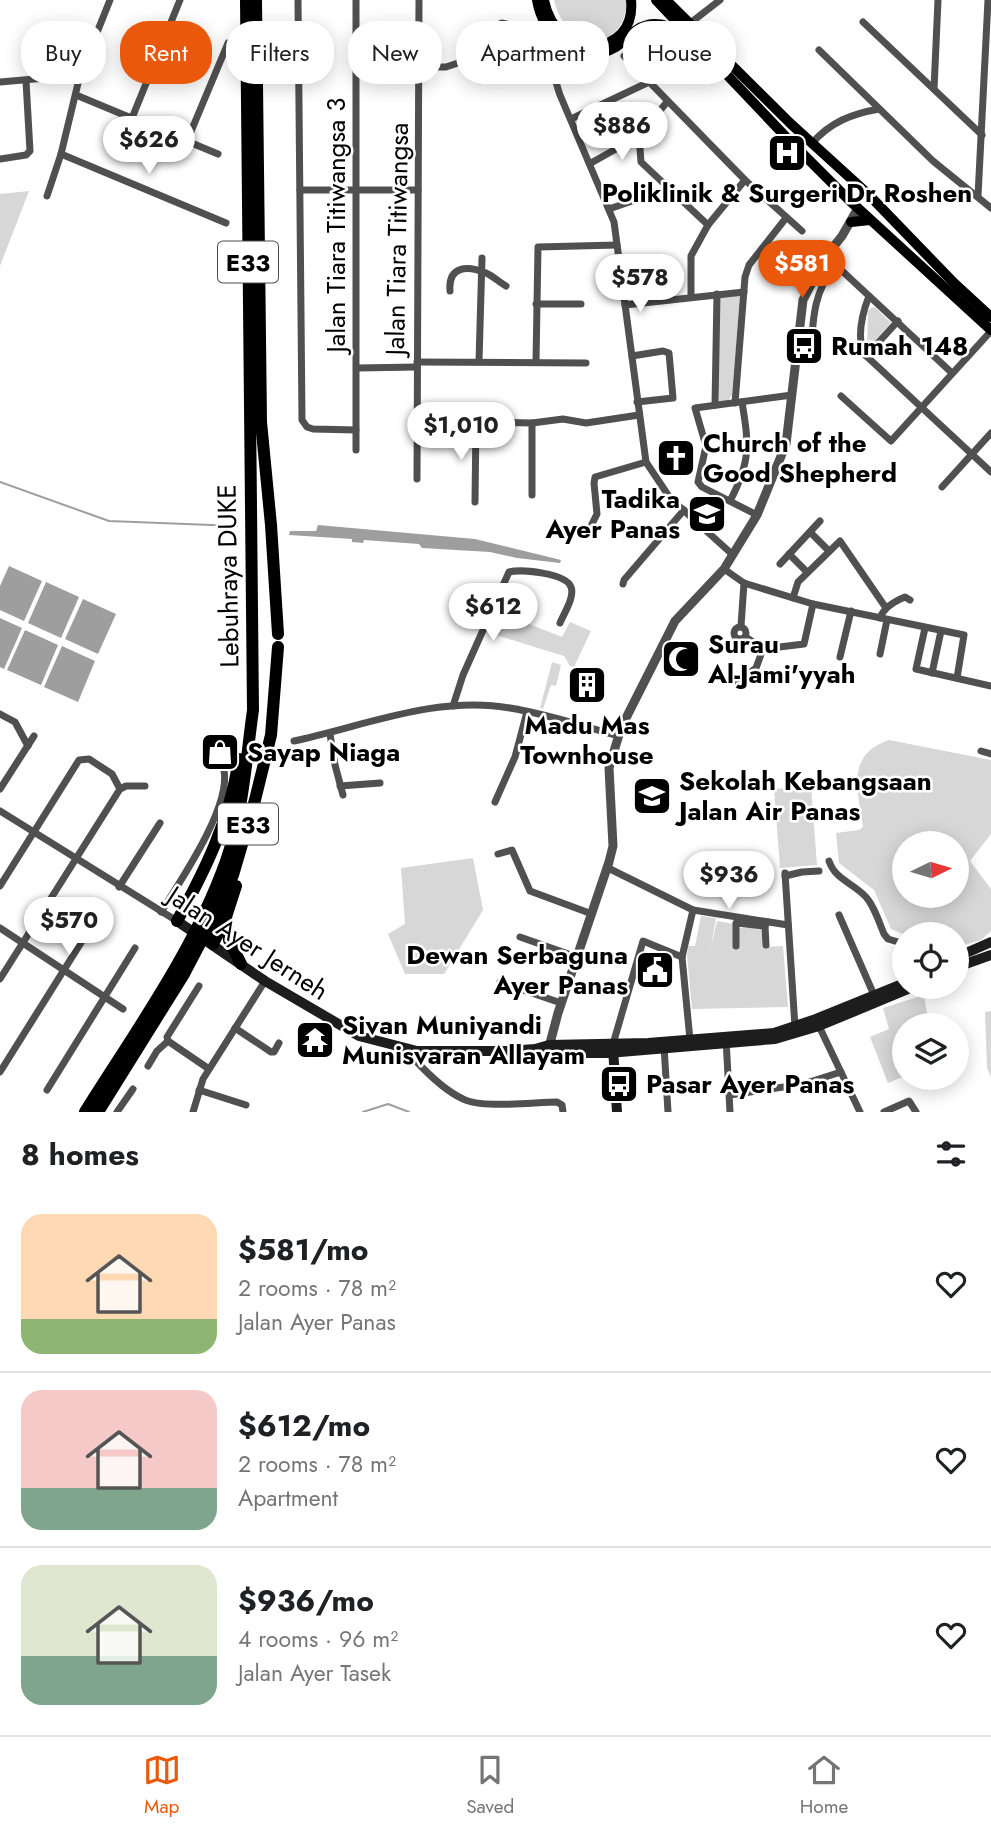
<!DOCTYPE html>
<meta charset="utf-8">
<style>
body{margin:0;font-family:Jost,sans-serif;background:#f6f6f6;color:#202124;height:100vh;display:flex;flex-direction:column;font-size:26px;white-space:nowrap}
*{box-sizing:border-box;margin:0}
p{font-size:23px;color:#757577}
.icon{flex:none;width:38px;height:38px;fill:none;stroke:currentColor;stroke-width:2;stroke-linecap:round;stroke-linejoin:round}
.map{position:relative;height:1112px;overflow:hidden}
.side{display:flex;flex-direction:column;background:#fff;flex:1}
.side>*{flex:none}
.banner{position:absolute;left:21px;top:21px;width:950px;height:63px;display:flex;gap:14px}
.needle{width:46px;rotate:85deg}
.tools{position:absolute;left:892px;top:831px;display:grid;gap:14px}
.tools a{display:grid;place-items:center;width:77px;height:77px;border-radius:50%;background:#fff;box-shadow:0 4px 18px #0003;font-size:35px}
.price{position:absolute;translate:-50% -60px;padding:0 16px;border-radius:24px;background:#fff;color:#222;font-size:23px;line-height:46px;filter:drop-shadow(0 2px 4px #0008)}
.price::after{content:'';position:absolute;left:50%;top:42px;width:21px;height:16px;margin-left:-10px;background:inherit;clip-path:polygon(0 0,100% 0,50% 100%)}
.price.active{background:#ea580c;color:#fff}
ul{padding:0;list-style:none}
li{display:flex;align-items:center;gap:21px;height:175px;padding:0 21px}
li+li{border-top:2px solid #e0e0e0}
li span{display:grid;place-items:center;flex:none;width:196px;height:140px;border-radius:21px;color:#555}
li>.icon{margin-inline-start:auto}
span .icon{width:84px;height:84px;fill:#fffc;stroke-width:1}
li b{font-size:30px}
h2{display:flex;justify-content:space-between;align-items:center;height:84px;padding:0 21px;font-size:30px}
.chip{padding:0 24px;border-radius:28px;background:#fff;box-shadow:0 4px 18px #0003;font-size:24px;line-height:63px}
.chip.active{background:#ea580c;color:#fff}
.dock{display:flex;justify-content:space-around;align-items:center;height:98px;border-top:2px solid #e0e0e0;background:#fff;font-size:19px;color:#757577}
.dock a{display:grid;justify-items:center;gap:4px}
.dock .active{color:#ea580c}
.map>svg:first-child{display:block}
</style>
<div class="map">
<svg width="991" height="1112" viewBox="0 0 991 1112">
<rect width="100%" height="100%" fill="#fff"/>
<g fill="#d7d7d7" fill-rule="evenodd">
<path d="M 554,0 L 627,0 C 624,56 566,52 554,0 Z"/>
<polygon points="29,191 0,266 0,194"/>
<polygon points="740,295 732,395 728,401 719,402 719,297"/>
<polygon points="872,307 876,308 891,323 867,349 868,311"/>
<polygon points="501,613 562,637 570,622 591,631 574,667 570,666 564,656 493,634"/>
<polygon points="552,662 561,665 556,686 551,685 543,709 540,708"/>
<path d="M 889,740 L 991,760 L 991,834 L 970,861 L 991,889 L 991,931 L 981,940 L 957,947 L 957,934 L 905,935 L 891,929 L 874,890 L 839,863 L 836,833 L 859,830 L 863,827 C 858,790 845,755 889,740 ZM 905,844 L 957,844 L 957,896 L 905,896 Z"/>
<polygon points="811,786 817,865 780,868 774,789"/>
<polygon points="473,858 483,910 444,974 405,974 388,934 405,924 401,868"/>
<polygon points="701,916 716,918 711,947 717,921 735,924 738,928 764,928 765,947 783,946 788,1007 692,1009 687,955 688,946 695,946"/>
<polygon points="924,995 929,1025 905,1026 905,1076 888,1083 870,1037 889,1029 883,1008"/>
<polygon points="991,1011 991,1077 987,1068 985,1012"/>
</g>
<g fill="#9e9e9e">
<polygon points="318,525 475,539 561,560 560,563 517,558 490,552 422,548 419,544 364,540 363,543 352,542 352,539 289,535 290,531 316,531"/>
<polygon points="9,566 42,581 24,621 0,610 0,586"/>
<polygon points="46,582 79,597 61,638 28,623"/>
<polygon points="83,599 116,614 98,654 65,639"/>
<polygon points="0,618 22,628 4,669 0,667"/>
<polygon points="25,630 58,645 41,685 7,670"/>
<polygon points="62,646 95,661 78,702 44,687"/>
</g>
<g fill="none" stroke-linecap="round" stroke-linejoin="round">
<g stroke="#9e9e9e" stroke-width="2">
<polyline points="0,482 109,521 237,526"/>
<polyline points="363,1112 388,1104 409,1112"/>
</g>
<g stroke="#505050" stroke-width="7">
<polyline points="298,0 302,420 307,427 313,429 356,430"/>
<polyline points="356,0 356,450"/>
<polyline points="863,22 982,135"/>
<polyline points="689,24 720,0"/>
<polyline points="819,50 933,161 991,208"/>
<polyline points="624,56 745,180 802,231"/>
<polyline points="552,63 594,67"/>
<path d="M 420,67 L 446,67 L 458,63 L 498,25 L 502,23 C 510,24 516,28 523,31 C 554,44 550,68 560,95 L 614,222 L 646,462 L 670,498 L 733,555"/>
<polyline points="0,82 80,75"/>
<polyline points="934,89 938,0"/>
<polyline points="76,95 218,154"/>
<polyline points="667,102 639,136 641,162 708,225"/>
<polyline points="132,118 180,0"/>
<polyline points="571,119 649,82"/>
<polyline points="187,141 228,43"/>
<path d="M 812,143 C 831,122 851,114 879,109"/>
<polyline points="61,154 226,223"/>
<polyline points="0,159 26,155 30,151 26,81"/>
<polyline points="591,163 639,136"/>
<polyline points="300,190 418,190"/>
<polyline points="47,196 61,154 80,75 110,0"/>
<polyline points="978,196 988,0"/>
<polyline points="609,209 635,200"/>
<polyline points="826,256 952,373"/>
<path d="M 450,291 C 448,266 467,265 486,273 C 493,276 499,282 506,286"/>
<path d="M 869,296 C 862,314 857,334 863,353 L 991,472"/>
<polyline points="691,297 691,256 708,225 745,180"/>
<polyline points="536,304 581,304"/>
<polyline points="625,305 744,292"/>
<path d="M 811,351 C 813,316 814,293 835,264"/>
<polyline points="632,356 663,351 669,353 673,398 637,402"/>
<polyline points="866,356 898,321"/>
<polyline points="479,361 482,258"/>
<polyline points="417,362 586,363"/>
<polyline points="536,362 538,247 617,245"/>
<polyline points="357,368 417,367"/>
<polyline points="841,396 891,441 991,331"/>
<polyline points="735,403 745,277 749,265 786,218"/>
<polyline points="715,405 717,294"/>
<polyline points="416,421 532,423 563,419 586,423 639,415"/>
<polyline points="417,479 419,0"/>
<polyline points="942,487 991,433"/>
<polyline points="532,495 532,423"/>
<path d="M 730,501 C 751,461 749,445 742,402"/>
<polyline points="475,502 476,421"/>
<polyline points="757,515 702,487 698,482 706,446 695,408 792,395"/>
<polyline points="810,532 829,551"/>
<polyline points="587,534 597,514 594,483 595,477 646,462"/>
<polyline points="789,554 807,572"/>
<polyline points="780,564 820,521"/>
<polyline points="724,569 744,583 813,604 964,635 957,678"/>
<polyline points="623,584 624,580 684,510"/>
<polyline points="793,598 798,582 840,541 886,608"/>
<path d="M 880,618 C 884,607 895,601 905,597 L 910,600"/>
<polyline points="741,626 744,583"/>
<circle cx="740" cy="633" r="6"/>
<polyline points="925,628 916,669 991,686"/>
<polyline points="763,649 804,644 813,604"/>
<polyline points="880,654 887,620"/>
<polyline points="840,657 851,611"/>
<polyline points="932,673 941,631"/>
<polyline points="738,682 756,668 763,649 746,637"/>
<path d="M 453,706 L 463,675 L 509,572 C 521,569 566,573 571,587 C 575,597 564,613 560,623"/>
<polyline points="0,714 15,722 28,746"/>
<polyline points="330,734 335,765 343,795"/>
<path d="M 294,741 C 364,726 437,695 510,708 C 547,714 583,726 619,736"/>
<polyline points="981,751 991,754"/>
<polyline points="340,786 380,783"/>
<polyline points="0,789 34,736"/>
<polyline points="495,802 515,757 527,712"/>
<polyline points="0,811 177,921"/>
<polyline points="498,854 512,850 530,891 592,914"/>
<path d="M 829,861 C 835,879 851,882 864,895 C 873,903 879,922 884,934 L 888,939 L 905,944"/>
<polyline points="608,868 693,910 788,925"/>
<polyline points="785,873 795,1027"/>
<polyline points="785,876 802,872 819,871"/>
<polyline points="0,886 79,760 89,759 112,774 120,789 126,786 145,786"/>
<polyline points="119,887 160,823"/>
<path d="M 161,912 C 181,880 231,807 224,770"/>
<polyline points="839,915 874,995"/>
<polyline points="0,928 123,1009"/>
<polyline points="520,937 577,957"/>
<polyline points="766,945 765,926 767,922"/>
<polyline points="736,946 736,923 765,926"/>
<polyline points="0,979 120,789"/>
<polyline points="500,982 561,1003"/>
<polyline points="818,1024 860,1112"/>
<polyline points="235,1028 271,1052 274,1052 279,1043"/>
<polyline points="726,1039 730,1112"/>
<polyline points="690,1040 682,957 693,910"/>
<polyline points="168,1041 209,1069"/>
<polyline points="613,1044 643,941 682,957"/>
<polyline points="664,1046 668,1112"/>
<path d="M 417,1051 L 416,1061 C 429,1075 446,1091 463,1099 C 482,1109 535,1102 557,1102 L 562,1105 L 563,1112"/>
<polyline points="148,1066 157,1051 168,1041 167,1037 199,986"/>
<polyline points="0,1072 94,922"/>
<polyline points="47,1090 135,948"/>
<polyline points="199,1090 246,1105"/>
<polyline points="730,1095 803,1084 841,1072"/>
<polyline points="117,1112 133,1089"/>
<polyline points="193,1112 203,1079 265,981"/>
<polyline points="884,1112 909,1101 916,1112"/>
</g>
<polyline stroke="#505050" stroke-width="9" points="548,1051 558,1013 609,862 613,846 609,768 621,728 675,621 724,569 757,515 786,444 803,300 826,256 842,236 858,208"/>
<g stroke="#1d1d1d" stroke-width="10">
<polyline points="177,921 265,981 359,1036 417,1051 509,1051 535,1049 549,1045 648,1043 774,1033 816,1019 905,983"/>
<polyline points="957,957 991,942"/>
<polyline points="957,967 991,955"/>
<polyline points="613,1048 617,1112"/>
<polyline points="536,1049 548,1053 608,1053 775,1039 819,1026 913,987"/>
</g>
<g stroke="#000" stroke-width="10">
<path d="M 537,0 C 543,37 578,69 616,47 C 626,40 634,28 647,25 C 661,21 671,29 683,32"/>
<path d="M 544,0 C 556,63 637,58 631,0"/>
<polyline points="656,0 786,137 849,200 991,330"/>
<polyline points="666,0 791,124 868,194 954,283 991,317"/>
<polyline points="851,222 870,220"/>
</g>
<g stroke="#000" stroke-width="12">
<polyline points="256,0 261,422 271,525 278,634"/>
<polyline points="226,917 229,940 241,964"/>
<path d="M 177,921 C 206,869 230,819 239,759"/>
<polyline points="213,944 226,917 236,886"/>
<path d="M 85,1112 C 135,1032 194,951 226,861 C 243,813 246,760 253,710 L 246,0"/>
<polyline points="98,1112 184,974 217,911 233,875 255,800 271,735 278,647"/>
</g>
</g>
<defs>
<g id="hospital-square" transform="scale(2.0125)"><rect x="-9" y="-9" width="18" height="18" rx="4" fill="#000" stroke="#fff"/><path d="M-5-5h3v3.5h4V-5h3V5h-3V1.5h-4V5h-3Z" fill="#fff"/></g>
<g id="bus-square" transform="scale(2.0125)"><rect x="-9" y="-9" width="18" height="18" rx="4" fill="#000" stroke="#fff"/><path d="M-5-6H5V4H4V6H2V4H-2V6H-4V4H-5ZM-3.5-4V0h7V-4ZM-3.5 1.2v1.5H-2V1.2ZM2 1.2v1.5H3.5V1.2Z" fill="#fff"/></g>
<g id="church-square" transform="scale(2.0125)"><rect x="-9" y="-9" width="18" height="18" rx="4" fill="#000" stroke="#fff"/><path d="M-1.2-6h2.4v3.5h3.3v2.4h-3.3V6h-2.4V-.1h-3.3v-2.4h3.3Z" fill="#fff"/></g>
<g id="school-square" transform="scale(2.0125)"><rect x="-9" y="-9" width="18" height="18" rx="4" fill="#000" stroke="#fff"/><path d="M0-5L7-2L0 1L-7-2ZM-4 1L0 2.5L4 1V4Q0 6-4 4Z" fill="#fff"/></g>
<g id="mosque-square" transform="scale(2.0125)"><rect x="-9" y="-9" width="18" height="18" rx="4" fill="#000" stroke="#fff"/><path d="M3.5-4.9A6 6 0 1 0 3.5 4.9A5 5 0 1 1 3.5-4.9Z" fill="#fff"/></g>
<g id="building-square" transform="scale(2.0125)"><rect x="-9" y="-9" width="18" height="18" rx="4" fill="#000" stroke="#fff"/><path d="M-4-6H4V6H1V3H-1V6H-4ZM-2.5-4.3h1.7v1.8h-1.7ZM.8-4.3h1.7v1.8H.8ZM-2.5-1h1.7V.8h-1.7ZM.8-1h1.7V.8H.8Z" fill="#fff"/></g>
<g id="shop-square" transform="scale(2.0125)"><rect x="-9" y="-9" width="18" height="18" rx="4" fill="#000" stroke="#fff"/><path d="M-5-2.5h2.3a2.7 3.5 0 0 1 5.4 0H5L5.5 6h-11ZM-1.5-2.5h3a1.5 2.3 0 0 0-3 0Z" fill="#fff"/></g>
<g id="civic-square" transform="scale(2.0125)"><rect x="-9" y="-9" width="18" height="18" rx="4" fill="#000" stroke="#fff"/><path d="M-.6-6.5H3V-4.5H.6V-3L4-1V1h2V6H-6V1h2V-1L-.6-3ZM-1.2 2.5V6h2.4V2.5Z" fill="#fff"/></g>
<g id="temple-square" transform="scale(2.0125)"><rect x="-9" y="-9" width="18" height="18" rx="4" fill="#000" stroke="#fff"/><path d="M0-6L5-2H3V0L6.5 2.5H4V6H1.5V3h-3V6H-4V2.5H-6.5L-3 0V-2H-5Z" fill="#fff"/></g>
</defs>
<g fill-rule="evenodd">
<use href="#hospital-square" x="787" y="153"/>
<use href="#bus-square" x="804" y="346"/>
<use href="#church-square" x="676" y="458"/>
<use href="#school-square" x="707" y="514"/>
<use href="#mosque-square" x="681" y="659"/>
<use href="#building-square" x="587" y="685"/>
<use href="#shop-square" x="220" y="752"/>
<use href="#school-square" x="652" y="796"/>
<use href="#civic-square" x="655" y="970"/>
<use href="#temple-square" x="315" y="1040"/>
<use href="#bus-square" x="619" y="1084"/>
</g>
<g text-anchor="middle" dominant-baseline="central" stroke-width="5" stroke-linejoin="round" paint-order="stroke">
<g fill="#fff" stroke="#4c4c4c" stroke-width="2">
<rect x="218" y="241.5" width="60" height="41" rx="5"/>
<rect x="218" y="803.5" width="60" height="41" rx="5"/>
</g>
<g font-size="24" font-weight="bold" fill="#000">
<text x="248" y="262">E33</text>
<text x="248" y="824">E33</text>
</g>
<g font-size="26" font-weight="bold" fill="#000" stroke="#fff" text-anchor="start">
<text x="787" y="193" text-anchor="middle">Poliklinik &amp; Surgeri Dr Roshen</text>
<text x="831" y="346">Rumah 148</text>
<text x="703" y="443">Church of the<tspan x="703" dy="30">Good Shepherd</tspan></text>
<text x="680" y="499" text-anchor="end">Tadika<tspan x="680" dy="30">Ayer Panas</tspan></text>
<text x="708" y="644">Surau<tspan x="708" dy="30">Al-Jami'yyah</tspan></text>
<text x="587" y="725" text-anchor="middle">Madu Mas<tspan x="587" dy="30">Townhouse</tspan></text>
<text x="247" y="752">Sayap Niaga</text>
<text x="679" y="781">Sekolah Kebangsaan<tspan x="679" dy="30">Jalan Air Panas</tspan></text>
<text x="628" y="955" text-anchor="end">Dewan Serbaguna<tspan x="628" dy="30">Ayer Panas</tspan></text>
<text x="342" y="1025">Sivan Muniyandi<tspan x="342" dy="30">Munisvaran Allayam</tspan></text>
<text x="646" y="1084">Pasar Ayer Panas</text>
</g>
<g font-size="26" fill="#000" stroke="#fff">
<text transform="translate(336 225) rotate(-90)">Jalan Tiara Titiwangsa 3</text>
<text transform="translate(397 239) rotate(-89)">Jalan Tiara Titiwangsa</text>
<text transform="translate(228 576) rotate(-91)">Lebuhraya DUKE</text>
<text transform="translate(248 943) rotate(33)">Jalan Ayer Jerneh</text>
</g>
</g>
</svg>
<div class="tools">
<a><svg class="needle" viewBox="-14 -14 28 28"><path d="M0-13l5 13h-10z" fill="#e53935"/><path d="M0 13l5-13h-10z" fill="#757577"/></svg></a>
<a><svg class="icon" aria-label="locate" viewBox="0 0 24 24"><circle cx="12" cy="12" r="6"/><path d="M12 2v4M12 18v4M2 12h4M18 12h4"/></svg></a>
<a><svg class="icon" aria-label="layers" viewBox="0 0 24 24"><path d="M12 4l9 5-9 5-9-5zM3 14l9 5 9-5"/></svg></a>
</div>
<b class="price" style="left:622px;top:162px">$886</b>
<b class="price" style="left:149px;top:176px">$626</b>
<b class="price active" style="left:802px;top:300px">$581</b>
<b class="price" style="left:640px;top:314px">$578</b>
<b class="price" style="left:461px;top:462px">$1,010</b>
<b class="price" style="left:493px;top:643px">$612</b>
<b class="price" style="left:729px;top:911px">$936</b>
<b class="price" style="left:69px;top:957px">$570</b>
<div class="banner">
<a class="chip">Buy</a>
<a class="chip active">Rent</a>
<a class="chip">Filters</a>
<a class="chip">New</a>
<a class="chip">Apartment</a>
<a class="chip">House</a>
</div>
</div>
<section class="side">
<h2>8 homes<svg class="icon" aria-label="filters" viewBox="0 0 24 24"><path d="M4 7h16M4 17h16"/><circle cx="9" cy="7" r="2"/><circle cx="15" cy="17" r="2"/></svg></h2>
<ul>
<li><span style="background:linear-gradient(#ffd9b3 75%,#8fb573 0)"><svg class="icon" aria-label="home" viewBox="0 0 24 24"><path d="M3 11l9-7 9 7M6 9v11h12V9"/></svg></span><div><b>$581/mo</b><p>2 rooms · 78 m²</p><p>Jalan Ayer Panas</p></div><svg class="icon" aria-label="heart" viewBox="0 0 24 24"><path d="M12 20l-8-8c-3-5 5-10 8-4 3-6 11-1 8 4z"/></svg></li>
<li><span style="background:linear-gradient(#f6c9c9 70%,#7fa58c 0)"><svg class="icon" aria-label="home" viewBox="0 0 24 24"><path d="M3 11l9-7 9 7M6 9v11h12V9"/></svg></span><div><b>$612/mo</b><p>2 rooms · 78 m²</p><p>Apartment</p></div><svg class="icon" aria-label="heart" viewBox="0 0 24 24"><path d="M12 20l-8-8c-3-5 5-10 8-4 3-6 11-1 8 4z"/></svg></li>
<li><span style="background:linear-gradient(#dfe7d0 65%,#7fa58c 0)"><svg class="icon" aria-label="home" viewBox="0 0 24 24"><path d="M3 11l9-7 9 7M6 9v11h12V9"/></svg></span><div><b>$936/mo</b><p>4 rooms · 96 m²</p><p>Jalan Ayer Tasek</p></div><svg class="icon" aria-label="heart" viewBox="0 0 24 24"><path d="M12 20l-8-8c-3-5 5-10 8-4 3-6 11-1 8 4z"/></svg></li>
</ul>
</section>
<nav class="dock">
<a class="active"><svg class="icon" aria-label="map" viewBox="0 0 24 24"><path d="M3 6l6-2 6 2 6-2v14l-6 2-6-2-6 2zM9 4v14M15 6v14"/></svg>Map</a>
<a><svg class="icon" aria-label="saved" viewBox="0 0 24 24"><path d="M7 4h10v16l-5-4-5 4z"/></svg>Saved</a>
<a><svg class="icon" aria-label="home" viewBox="0 0 24 24"><path d="M3 11l9-7 9 7M6 9v11h12V9"/></svg>Home</a>
</nav>
